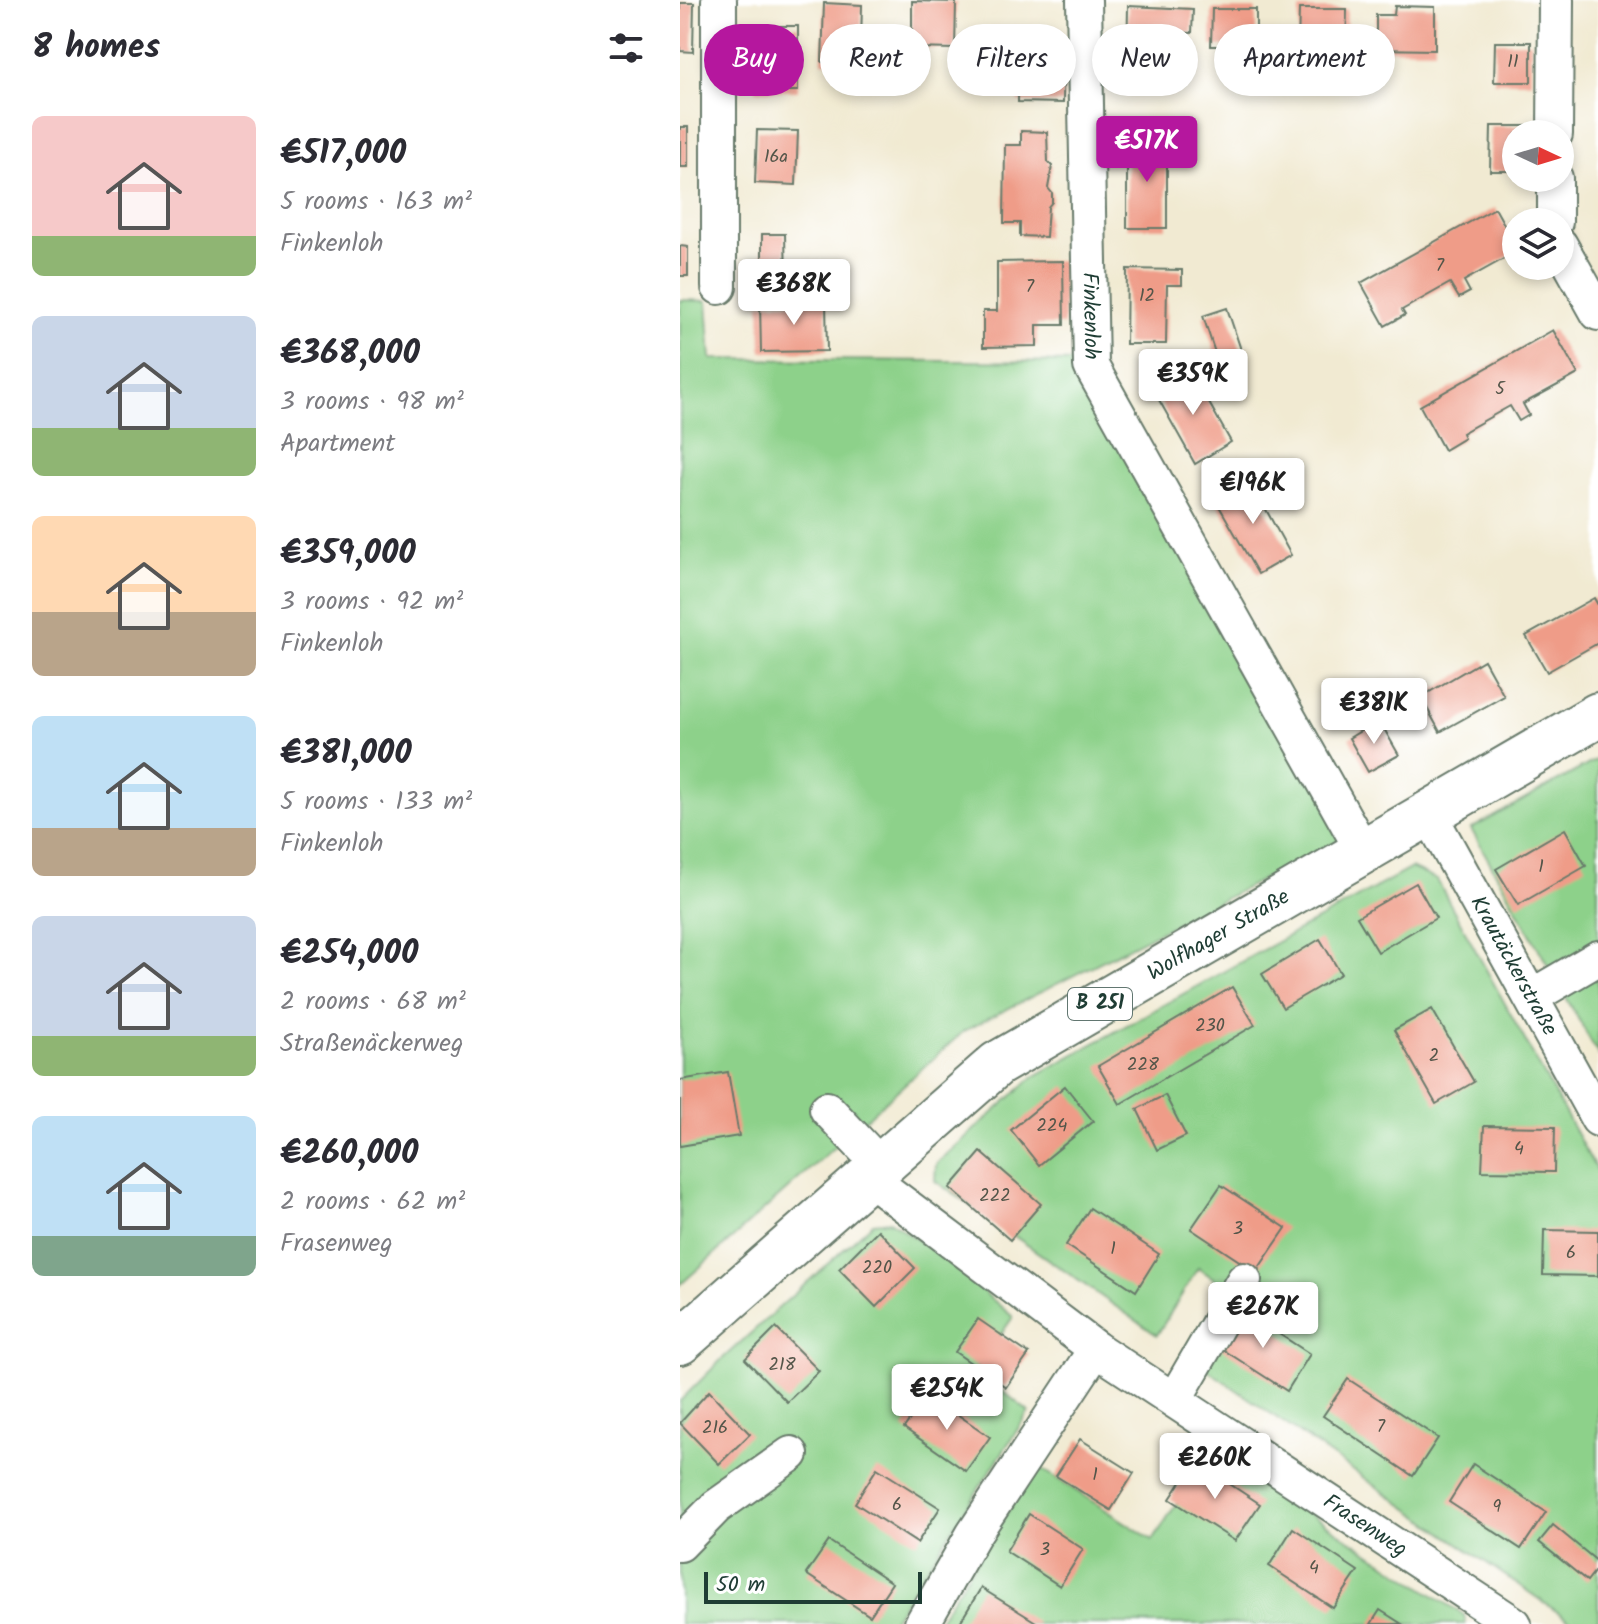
<!DOCTYPE html>
<meta charset="utf-8">
<style>
body{margin:0;font-family:Kalam,sans-serif;background:#f7f7f7;color:#2b2b33;height:100vh;display:flex;flex-direction:column;font-size:30px;white-space:nowrap}
*{box-sizing:border-box;margin:0}
p{font-size:26px;color:#7c7c81}
.icon{flex:none;width:44px;height:44px;fill:none;stroke:currentColor;stroke-width:2;stroke-linecap:round;stroke-linejoin:round}
.map{position:relative;flex:1;overflow:hidden}
.drawer{display:flex;flex-direction:column;background:#fff;width:680px}
.drawer>*{flex:none}
.top-card{position:absolute;left:24px;top:24px;width:760px;height:72px;display:flex;gap:16px}
.needle{width:52px;rotate:94deg}
.controls{position:absolute;left:822px;top:120px;display:grid;gap:16px}
.controls a{display:grid;place-items:center;width:72px;height:72px;border-radius:50%;background:#fff;box-shadow:0 4px 12px #0003;font-size:40px}
.scale{position:absolute;left:24px;bottom:20px;width:218px;box-sizing:border-box;padding-left:8px;border:4px solid #1f3d34;border-top:0;font-size:22px;line-height:28px;white-space:nowrap;color:#1f3d34;-webkit-text-stroke:6px #fff;paint-order:stroke}
.price{position:absolute;translate:-50% -68px;padding:0 18px;border-radius:8px;background:#fff;color:#222;font-size:26px;line-height:52px;filter:drop-shadow(0 2px 4px #0008)}
.price::after{content:'';position:absolute;left:50%;top:48px;width:24px;height:18px;margin-left:-12px;background:inherit;clip-path:polygon(0 0,100% 0,50% 100%)}
.price.on{background:#b5179e;color:#fff}
ul{padding:0;list-style:none}
li{display:flex;align-items:center;gap:24px;height:200px;padding:0 32px}
li span{display:grid;place-items:center;flex:none;width:224px;height:160px;border-radius:12px;color:#555}
li>.icon{margin-inline-start:auto}
span .icon{width:96px;height:96px;fill:#fffc;stroke-width:1}
li b{font-size:34px}
h2{display:flex;justify-content:space-between;align-items:center;height:96px;padding:0 32px;font-size:34px}
.tag{padding:0 28px;border-radius:36px;background:#fff;box-shadow:0 4px 12px #0003;font-size:28px;line-height:72px}
.tag.on{background:#b5179e;color:#fff}
main{display:flex;flex:1;min-height:0}
.map>svg:first-child{display:block}
</style>
<main>
<section class="drawer">
<h2>8 homes<svg class="icon" aria-label="filters" viewBox="0 0 24 24"><path d="M4 7h16M4 17h16"/><circle cx="9" cy="7" r="2"/><circle cx="15" cy="17" r="2"/></svg></h2>
<ul>
<li><span style="background:linear-gradient(#f6c9c9 75%,#8fb573 0)"><svg class="icon" aria-label="home" viewBox="0 0 24 24"><path d="M3 11l9-7 9 7M6 9v11h12V9"/></svg></span><div><b>€517,000</b><p>5 rooms · 163 m²</p><p>Finkenloh</p></div></li>
<li><span style="background:linear-gradient(#c9d6e8 70%,#8fb573 0)"><svg class="icon" aria-label="home" viewBox="0 0 24 24"><path d="M3 11l9-7 9 7M6 9v11h12V9"/></svg></span><div><b>€368,000</b><p>3 rooms · 98 m²</p><p>Apartment</p></div></li>
<li><span style="background:linear-gradient(#ffd9b3 60%,#b9a48a 0)"><svg class="icon" aria-label="home" viewBox="0 0 24 24"><path d="M3 11l9-7 9 7M6 9v11h12V9"/></svg></span><div><b>€359,000</b><p>3 rooms · 92 m²</p><p>Finkenloh</p></div></li>
<li><span style="background:linear-gradient(#bfe0f5 70%,#b9a48a 0)"><svg class="icon" aria-label="home" viewBox="0 0 24 24"><path d="M3 11l9-7 9 7M6 9v11h12V9"/></svg></span><div><b>€381,000</b><p>5 rooms · 133 m²</p><p>Finkenloh</p></div></li>
<li><span style="background:linear-gradient(#c9d6e8 75%,#8fb573 0)"><svg class="icon" aria-label="home" viewBox="0 0 24 24"><path d="M3 11l9-7 9 7M6 9v11h12V9"/></svg></span><div><b>€254,000</b><p>2 rooms · 68 m²</p><p>Straßenäckerweg</p></div></li>
<li><span style="background:linear-gradient(#bfe0f5 75%,#7fa58c 0)"><svg class="icon" aria-label="home" viewBox="0 0 24 24"><path d="M3 11l9-7 9 7M6 9v11h12V9"/></svg></span><div><b>€260,000</b><p>2 rooms · 62 m²</p><p>Frasenweg</p></div></li>
</ul>
</section>
<div class="map">
<svg width="918" height="1624" viewBox="0 0 918 1624">
<rect width="100%" height="100%" fill="#fff"/>
<filter id="ink" filterUnits="userSpaceOnUse"><feTurbulence type="fractalNoise" baseFrequency=".0125" numOctaves="2"/><feDisplacementMap in="SourceGraphic" scale="16" xChannelSelector="R" yChannelSelector="G"/><feConvolveMatrix kernelMatrix="1 2 1 2 8 2 1 2 1" color-interpolation-filters="sRGB"/></filter>
<filter id="wash" filterUnits="userSpaceOnUse"><feTurbulence type="fractalNoise" baseFrequency=".006" numOctaves="4" result="noise"/><feDisplacementMap in="SourceGraphic" scale="32" xChannelSelector="R" yChannelSelector="G"/><feGaussianBlur stdDeviation="1.8" result="paint"/><feColorMatrix in="noise" values="0 0 0 0 0 0 0 0 0 0 0 0 0 0 0 0 0 1.4 0 .05"/><feComposite in="paint" operator="in"/></filter>
<g filter="url(#wash)">
<rect width="100%" height="100%" fill="#f1ead2"/>
<g fill="#8dd18a" stroke="#56875f" stroke-width="2">
<polygon points="0,300 27,301 31,359 400,362 668,836 284,1031 0,1285"/>
<polygon points="918,759 918,1054 791,829"/>
<polygon points="731,868 757,880 918,1173 918,1624 895,1624 522,1366 556,1293 518,1268 477,1335 255,1181 256,1164 353,1077"/>
<polygon points="210,1221 264,1258 333,1317 296,1370 349,1412 210,1624 0,1624 0,1401 41,1360 193,1223"/>
<polygon points="556,1465 784,1615 786,1624 256,1624 357,1466 473,1540 509,1484 531,1499"/>
</g>
<g id="blocks">
<g fill="#ef9c88">
<polygon points="232,1 276,2 275,49 232,48"/>
<polygon points="0,3 14,3 13,52 0,51"/>
<polygon points="144,3 182,5 181,42 174,41 173,63 142,62"/>
<polygon points="448,6 513,9 512,33 485,32 485,64 447,64"/>
<polygon points="715,6 755,7 755,50 696,49 696,15 714,15"/>
<polygon points="532,9 576,9 576,46 531,46"/>
<polygon points="619,9 667,9 666,48 618,47"/>
<polygon points="75,26 118,26 118,91 76,91"/>
<polygon points="339,42 384,43 383,103 338,102"/>
<polygon points="815,42 851,42 851,82 814,82"/>
<polygon points="811,126 853,126 853,134 836,134 836,171 810,171"/>
<rect x="0" y="127" width="8" height="40"/>
<polygon points="77,130 118,131 116,185 75,183"/>
<polygon points="341,131 367,132 368,162 372,166 368,188 372,193 372,202 368,207 366,237 340,236 340,223 324,223 325,145 341,145"/>
<rect x="447" y="139" width="40" height="89"/>
<polygon points="815,208 836,246 836,252 784,281 790,292 779,298 770,283 722,310 725,315 705,326 681,283"/>
<polygon points="82,234 105,234 106,282 82,282"/>
<polygon points="0,246 8,247 8,276 0,276"/>
<polygon points="383,261 384,325 357,325 357,346 303,347 303,311 317,311 317,262"/>
<polygon points="447,269 502,270 502,285 487,285 486,344 446,344"/>
<polygon points="146,302 147,351 81,352 80,303"/>
<polygon points="547,308 562,353 538,362 523,316"/>
<polygon points="873,330 898,374 843,404 849,415 839,421 830,406 782,433 784,438 764,450 740,406"/>
<polygon points="511,371 551,442 515,464 474,391"/>
<polygon points="569,479 577,493 583,490 590,502 584,506 611,555 578,574 535,499"/>
<polygon points="914,598 918,605 918,643 867,672 846,636"/>
<polygon points="804,660 824,696 760,732 741,697"/>
<polygon points="699,720 719,755 688,772 669,738"/>
<polygon points="885,829 906,866 838,905 816,869"/>
<polygon points="736,883 756,918 698,952 677,917"/>
<polygon points="640,939 661,974 603,1008 582,974"/>
<polygon points="552,987 575,1025 440,1104 418,1066"/>
<polygon points="752,1009 794,1082 756,1104 714,1030"/>
<polygon points="48,1072 59,1136 0,1146 0,1080"/>
<polygon points="385,1086 413,1121 359,1165 331,1130"/>
<polygon points="485,1095 506,1136 477,1150 457,1109"/>
<polygon points="804,1126 875,1127 874,1172 802,1171"/>
<polygon points="301,1152 361,1204 330,1240 270,1188"/>
<polygon points="541,1185 606,1228 576,1272 511,1229"/>
<polygon points="410,1208 479,1254 456,1291 386,1245"/>
<polygon points="198,1230 235,1268 196,1307 159,1269"/>
<polygon points="864,1230 918,1231 918,1276 863,1275"/>
<polygon points="559,1308 630,1354 607,1391 536,1345"/>
<polygon points="298,1319 349,1354 326,1387 275,1352"/>
<polygon points="96,1328 139,1371 107,1402 65,1359"/>
<polygon points="668,1379 758,1438 733,1476 643,1416"/>
<polygon points="29,1391 70,1434 39,1464 0,1423"/>
<polygon points="248,1394 310,1437 286,1471 224,1428"/>
<polygon points="400,1439 454,1473 431,1510 376,1476"/>
<polygon points="515,1461 580,1504 555,1541 490,1499"/>
<polygon points="793,1464 866,1512 841,1549 769,1502"/>
<polygon points="197,1468 260,1508 237,1543 175,1503"/>
<polygon points="349,1514 403,1549 380,1586 326,1551"/>
<polygon points="873,1525 918,1562 918,1567 907,1581 859,1542"/>
<polygon points="613,1528 678,1571 653,1608 589,1566"/>
<polygon points="149,1541 212,1583 190,1616 126,1574"/>
<polygon points="301,1588 356,1622 355,1624 279,1624"/>
<polygon points="700,1610 722,1624 691,1624"/>
</g>
</g>
</g>
<g filter="url(#ink)">
<use href="#blocks" fill-opacity="0" stroke="#687a6b" stroke-width="2"/>
<g fill="none" stroke-linecap="round" stroke-linejoin="round">
<g stroke="#687a6b" stroke-width="38">
<g id="minor">
<polyline points="39,0 39,287"/>
<path id="s1" d="M 404,0 L 411,366 L 683,851"/>
<polyline points="875,134 876,0"/>
<polyline points="875,222 875,178"/>
<polyline points="880,245 918,313"/>
<path id="s2" d="M 748,812 L 918,1119"/>
<polyline points="851,997 918,958"/>
<polyline points="147,1109 201,1166"/>
<path id="s3" d="M 189,1178 L 416,1349 L 834,1624"/>
<polyline points="494,1400 564,1280"/>
<polyline points="0,1544 36,1507 111,1454"/>
<polyline points="242,1624 293,1535 416,1349"/>
</g>
</g>
<g stroke="#687a6b" stroke-width="48">
<g id="major">
<path id="s4" d="M 0,1342 L 317,1064 L 918,715"/>
</g>
</g>
<use href="#minor" stroke="#fff" stroke-width="34"/>
<use href="#major" stroke="#fff" stroke-width="44"/>
</g>
</g>
<g text-anchor="middle" dominant-baseline="central" stroke-width="6" stroke-linejoin="round" paint-order="stroke">
<g font-size="18" fill="#535549">
<text x="833" y="62">11</text>
<text x="96" y="157">16a</text>
<text x="760" y="266">7</text>
<text x="350" y="287">7</text>
<text x="467" y="296">12</text>
<text x="820" y="389">5</text>
<text x="861" y="867">1</text>
<text x="530" y="1026">230</text>
<text x="754" y="1056">2</text>
<text x="463" y="1065">228</text>
<text x="372" y="1126">224</text>
<text x="839" y="1149">4</text>
<text x="315" y="1196">222</text>
<text x="558" y="1229">3</text>
<text x="433" y="1249">1</text>
<text x="891" y="1253">6</text>
<text x="197" y="1268">220</text>
<text x="102" y="1365">218</text>
<text x="701" y="1427">7</text>
<text x="35" y="1428">216</text>
<text x="415" y="1475">1</text>
<text x="217" y="1505">6</text>
<text x="817" y="1507">9</text>
<text x="365" y="1550">3</text>
<text x="634" y="1568">4</text>
</g>
<rect fill="#fff" stroke="#627771" stroke-width="2" x="388" y="988" width="64" height="32" rx="6"/>
<g font-size="20" font-weight="bold" fill="#1f3d34">
<text x="420" y="1004">B 251</text>
</g>
<g font-size="22" fill="#1f3d34" stroke="#fff">
<text stroke="none"><textPath href="#s1" startOffset="316">Finkenloh</textPath></text>
<text stroke="none"><textPath href="#s4" startOffset="678">Wolfhager Straße</textPath></text>
<text stroke="none"><textPath href="#s2" startOffset="176">Krautäckerstraße</textPath></text>
<text stroke="none"><textPath href="#s3" startOffset="606">Frasenweg</textPath></text>
</g>
</g>
</svg>
<div class="controls">
<a><svg class="needle" viewBox="-14 -14 28 28"><path d="M0-13l5 13h-10z" fill="#e53935"/><path d="M0 13l5-13h-10z" fill="#7c7c81"/></svg></a>
<a><svg class="icon" aria-label="layers" viewBox="0 0 24 24"><path d="M12 4l9 5-9 5-9-5zM3 14l9 5 9-5"/></svg></a>
</div>
<div class="scale">50 m</div>
<b class="price on" style="left:467px;top:184px">€517K</b>
<b class="price" style="left:114px;top:327px">€368K</b>
<b class="price" style="left:513px;top:417px">€359K</b>
<b class="price" style="left:573px;top:526px">€196K</b>
<b class="price" style="left:694px;top:746px">€381K</b>
<b class="price" style="left:583px;top:1350px">€267K</b>
<b class="price" style="left:267px;top:1432px">€254K</b>
<b class="price" style="left:535px;top:1501px">€260K</b>
<div class="top-card">
<a class="tag on">Buy</a>
<a class="tag">Rent</a>
<a class="tag">Filters</a>
<a class="tag">New</a>
<a class="tag">Apartment</a>
</div>
</div>
</main>
